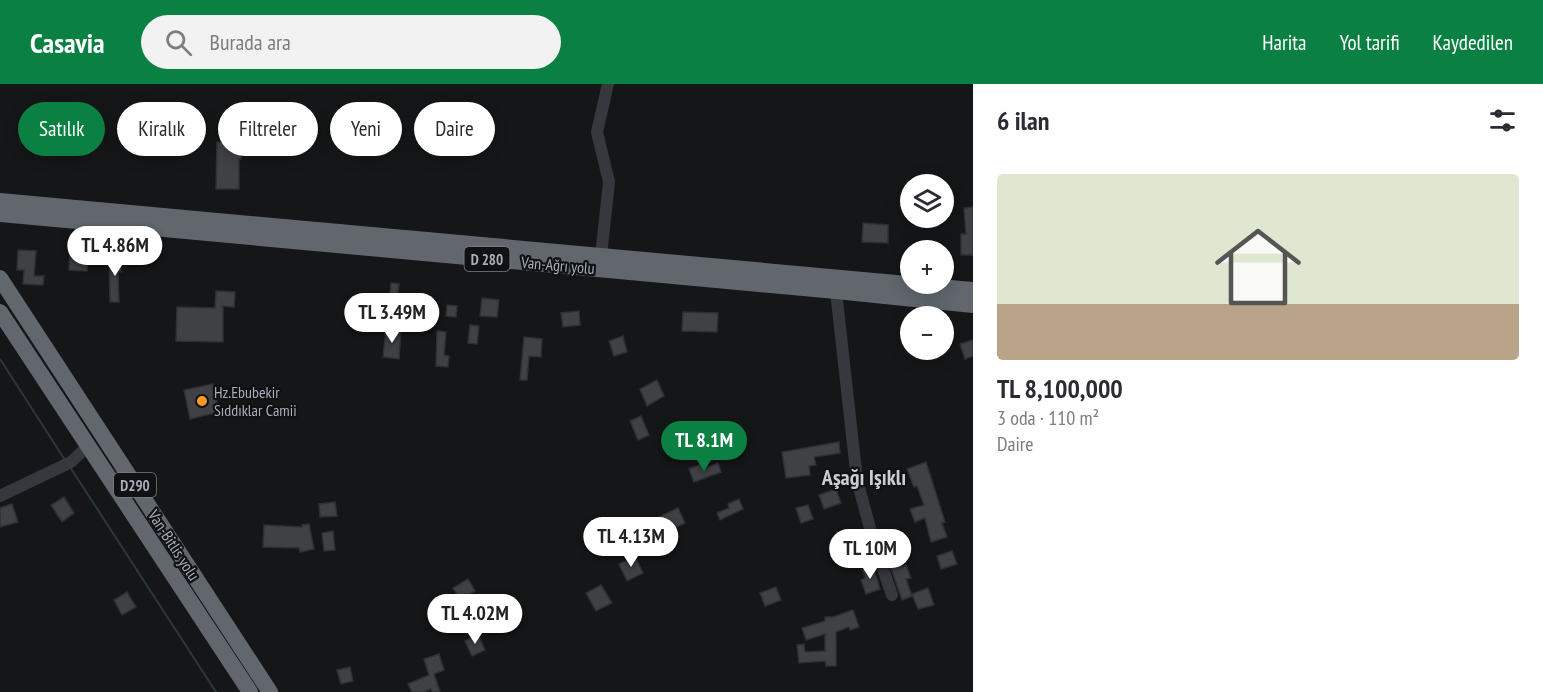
<!DOCTYPE html>
<html lang="tr">
<meta charset="utf-8">
<style>
body{margin:0;font-family:"PT Sans Narrow",sans-serif;background:#f2f2f3;color:#2b2b33;height:100vh;display:flex;flex-direction:column;font-size:22px;white-space:nowrap}
*{box-sizing:border-box;margin:0}
p{font-size:20px;color:#7c7c81}
.icon{flex:none;width:33px;height:33px;fill:none;stroke:currentColor;stroke-width:2;stroke-linecap:round;stroke-linejoin:round}
.map{position:relative;flex:1;overflow:hidden}
.panel{display:flex;flex-direction:column;background:#fff;width:570px}
.panel>*{flex:none}
.top-card{position:absolute;left:18px;top:18px;width:570px;height:54px;display:flex;gap:12px}
.controls{position:absolute;left:900px;top:90px;display:grid;gap:12px}
.controls a{display:grid;place-items:center;width:54px;height:54px;border-radius:50%;background:#fff;box-shadow:0 3px 15px #0003;font-size:30px}
.price{position:absolute;translate:-50% -51px;padding:0 14px;border-radius:21px;background:#fff;color:#222;font-size:20px;line-height:39px;filter:drop-shadow(0 2px 3px #0008)}
.price::after{content:'';position:absolute;left:50%;top:36px;width:18px;height:14px;margin-left:-9px;background:inherit;clip-path:polygon(0 0,100% 0,50% 100%)}
.price.on{background:#0b8043;color:#fff}
ul{padding:0;list-style:none}
li{display:grid;align-content:center;gap:12px;height:318px;padding:0 24px}
li span{display:grid;place-items:center;height:186px;border-radius:6px;color:#555}
li>.icon{margin-inline-start:auto}
span .icon{width:108px;height:108px;fill:#fffc;stroke-width:1}
li b{font-size:26px}
h2{display:flex;justify-content:space-between;align-items:center;height:72px;padding:0 24px;font-size:26px}
.tag{padding:0 21px;border-radius:27px;background:#fff;box-shadow:0 3px 15px #0003;font-size:21px;line-height:54px}
.tag.on{background:#0b8043;color:#fff}
header{display:flex;align-items:center;gap:36px;box-sizing:border-box;height:84px;padding:0 30px;background:#0b8043;color:#fff}
header strong{font-size:28px}
nav{display:flex;gap:33px;margin-inline-start:auto;font-size:21px}
.search{width:420px;height:54px;background:#f2f2f3;display:flex;align-items:center;gap:15px;box-sizing:border-box;padding:0 21px;border-radius:33px;color:#7c7c81;font-size:22px}
main{display:flex;flex:1;min-height:0}
.map>svg:first-child{display:block}
</style>
<header>
<strong>Casavia</strong>
<div class="search"><svg class="icon" aria-label="search" viewBox="0 0 24 24"><circle cx="10" cy="10" r="6"/><path d="M15 15l6 6"/></svg>Burada ara</div>
<nav><a>Harita</a><a>Yol tarifi</a><a>Kaydedilen</a></nav>
</header>
<main>
<div class="map">
<svg width="973" height="608" viewBox="0 0 973 608">
<rect width="100%" height="100%" fill="#151618"/>
<g fill="none" stroke-linecap="round" stroke-linejoin="round">
<g stroke="#2a373c" stroke-width="2">
<polyline points="0,275 65,376"/>
<polyline points="70,383 216,608"/>
</g>
</g>
<g fill="#3f4145" stroke="#2f3034" stroke-width="1.5">
<polygon points="59,54 84,55 84,65 58,65"/>
<polygon points="217,58 241,59 241,75 239,75 239,105 216,105"/>
<polygon points="973,123 973,171 961,171 961,150 966,150 964,124"/>
<polygon points="863,139 888,141 888,159 862,158"/>
<polygon points="18,166 36,167 34,192 44,192 43,201 23,200 24,186 17,186"/>
<polygon points="70,167 88,168 87,187 69,186"/>
<polygon points="109,172 122,173 121,188 118,188 119,218 110,218"/>
<polygon points="391,199 399,200 396,232 388,231"/>
<polygon points="216,207 235,208 234,223 223,222 223,258 176,257 177,223 215,224"/>
<polygon points="482,214 499,216 497,233 480,232"/>
<polygon points="447,221 457,222 456,233 446,232"/>
<polygon points="579,227 580,241 563,243 561,229"/>
<polygon points="683,228 718,229 717,248 682,247"/>
<polygon points="470,241 479,242 477,260 468,259"/>
<polygon points="386,245 401,247 399,275 383,273"/>
<polygon points="437,247 446,248 444,271 449,272 448,283 436,282"/>
<polygon points="623,252 627,268 614,272 609,257"/>
<polygon points="524,253 542,255 541,273 529,272 527,296 520,296"/>
<polygon points="973,256 973,272 965,275 960,260"/>
<polygon points="657,296 664,312 647,322 640,305"/>
<polygon points="213,300 219,328 190,335 184,306"/>
<polygon points="641,332 649,351 638,356 630,337"/>
<polygon points="839,358 840,369 814,373 816,381 809,382 810,391 786,394 782,368"/>
<polygon points="926,378 945,438 942,439 947,453 931,458 925,434 915,438 910,425 924,421 917,402 914,403 907,385"/>
<polygon points="704,379 706,384 718,379 721,388 694,398 689,385"/>
<polygon points="836,405 841,419 824,425 819,411"/>
<polygon points="64,413 74,429 62,438 51,421"/>
<polygon points="739,415 743,425 720,436 717,429 729,424 728,420"/>
<polygon points="335,418 337,432 320,433 319,420"/>
<polygon points="12,420 18,438 0,443 0,424"/>
<polygon points="808,421 813,435 801,439 796,424"/>
<polygon points="678,424 685,439 667,448 659,433"/>
<polygon points="309,440 314,465 300,468 299,464 263,463 264,441 302,443 302,441"/>
<polygon points="333,447 335,466 324,467 322,449"/>
<polygon points="952,467 957,480 941,485 937,472"/>
<polygon points="635,472 643,489 627,497 619,480"/>
<polygon points="897,473 901,483 906,481 911,494 906,495 912,512 902,516 888,476"/>
<polygon points="873,481 880,505 866,510 861,496 865,494 862,486"/>
<polygon points="468,495 475,507 470,510 472,513 462,519 453,504"/>
<polygon points="601,501 612,519 596,527 586,509"/>
<polygon points="776,503 781,516 765,522 760,509"/>
<polygon points="928,504 934,521 918,525 912,510"/>
<polygon points="127,508 136,523 122,531 114,516"/>
<polygon points="853,526 859,543 850,546 849,543 836,548 836,582 826,582 825,577 799,579 797,561 804,560 805,568 825,567 825,550 806,556 802,544 825,537 825,533 833,533"/>
<polygon points="478,550 485,566 472,572 465,557"/>
<polygon points="439,570 444,586 434,590 440,608 432,608 431,605 424,608 412,608 408,600 429,591 424,575"/>
<polygon points="350,583 353,597 341,600 337,586"/>
</g>
<g fill="none" stroke-linecap="round" stroke-linejoin="round">
<g stroke="#36383d" stroke-width="12">
<polyline points="601,172 609,98 597,48 608,0"/>
<polyline points="836,207 857,396 874,459 892,511"/>
<polyline points="0,412 71,378 88,362"/>
</g>
<g stroke="#62676e" stroke-width="16">
<polyline points="0,117 973,206"/>
<polyline points="0,130 836,207 973,221"/>
<polyline points="0,194 270,608"/>
<polyline points="0,228 250,608"/>
</g>
</g>
<circle fill="#ff9926" stroke="#101112" stroke-width="2" cx="202" cy="317" r="6"/>
<g text-anchor="middle" dominant-baseline="central" stroke-width="4.5" stroke-linejoin="round" paint-order="stroke">
<g fill="#101112" stroke="#797f87" stroke-width="1.5">
<rect x="464.5" y="163" width="45" height="24" rx="4.5"/>
<rect x="114" y="389" width="42" height="24" rx="4.5"/>
</g>
<g font-size="15" font-weight="bold" fill="#a6aeb9">
<text x="487" y="175">D 280</text>
<text x="135" y="401">D290</text>
</g>
<g font-size="16" fill="#a6aeb9" stroke="#101112">
<text transform="translate(558 181) rotate(5)">Van-Ağrı yolu</text>
<text transform="translate(174 461) rotate(57)">Van-Bitlis yolu</text>
</g>
<g font-size="16" fill="#a6aeb9" stroke="#101112" text-anchor="start">
<text x="214" y="308">Hz.Ebubekir<tspan x="214" dy="18">Sıddıklar Camii</tspan></text>
</g>
<g font-size="22" font-weight="bold" fill="#c8cdd4" stroke="#101112">
<text x="864" y="393">Aşağı Işıklı</text>
</g>
</g>
</svg>
<div class="controls">
<a><svg class="icon" aria-label="layers" viewBox="0 0 24 24"><path d="M12 4l9 5-9 5-9-5zM3 14l9 5 9-5"/></svg></a>
<a>+</a>
<a>−</a>
</div>
<b class="price" style="left:115px;top:193px">TL 4.86M</b>
<b class="price" style="left:392px;top:260px">TL 3.49M</b>
<b class="price on" style="left:704px;top:388px">TL 8.1M</b>
<b class="price" style="left:631px;top:484px">TL 4.13M</b>
<b class="price" style="left:870px;top:496px">TL 10M</b>
<b class="price" style="left:475px;top:561px">TL 4.02M</b>
<div class="top-card">
<a class="tag on">Satılık</a>
<a class="tag">Kiralık</a>
<a class="tag">Filtreler</a>
<a class="tag">Yeni</a>
<a class="tag">Daire</a>
</div>
</div>
<section class="panel">
<h2>6 ilan<svg class="icon" aria-label="filters" viewBox="0 0 24 24"><path d="M4 7h16M4 17h16"/><circle cx="9" cy="7" r="2"/><circle cx="15" cy="17" r="2"/></svg></h2>
<ul>
<li><span style="background:linear-gradient(#dfe7d0 70%,#b9a48a 0)"><svg class="icon" aria-label="home" viewBox="0 0 24 24"><path d="M3 11l9-7 9 7M6 9v11h12V9"/></svg></span><div><b>TL 8,100,000</b><p>3 oda · 110 m²</p><p>Daire</p></div></li>
</ul>
</section>
</main>
